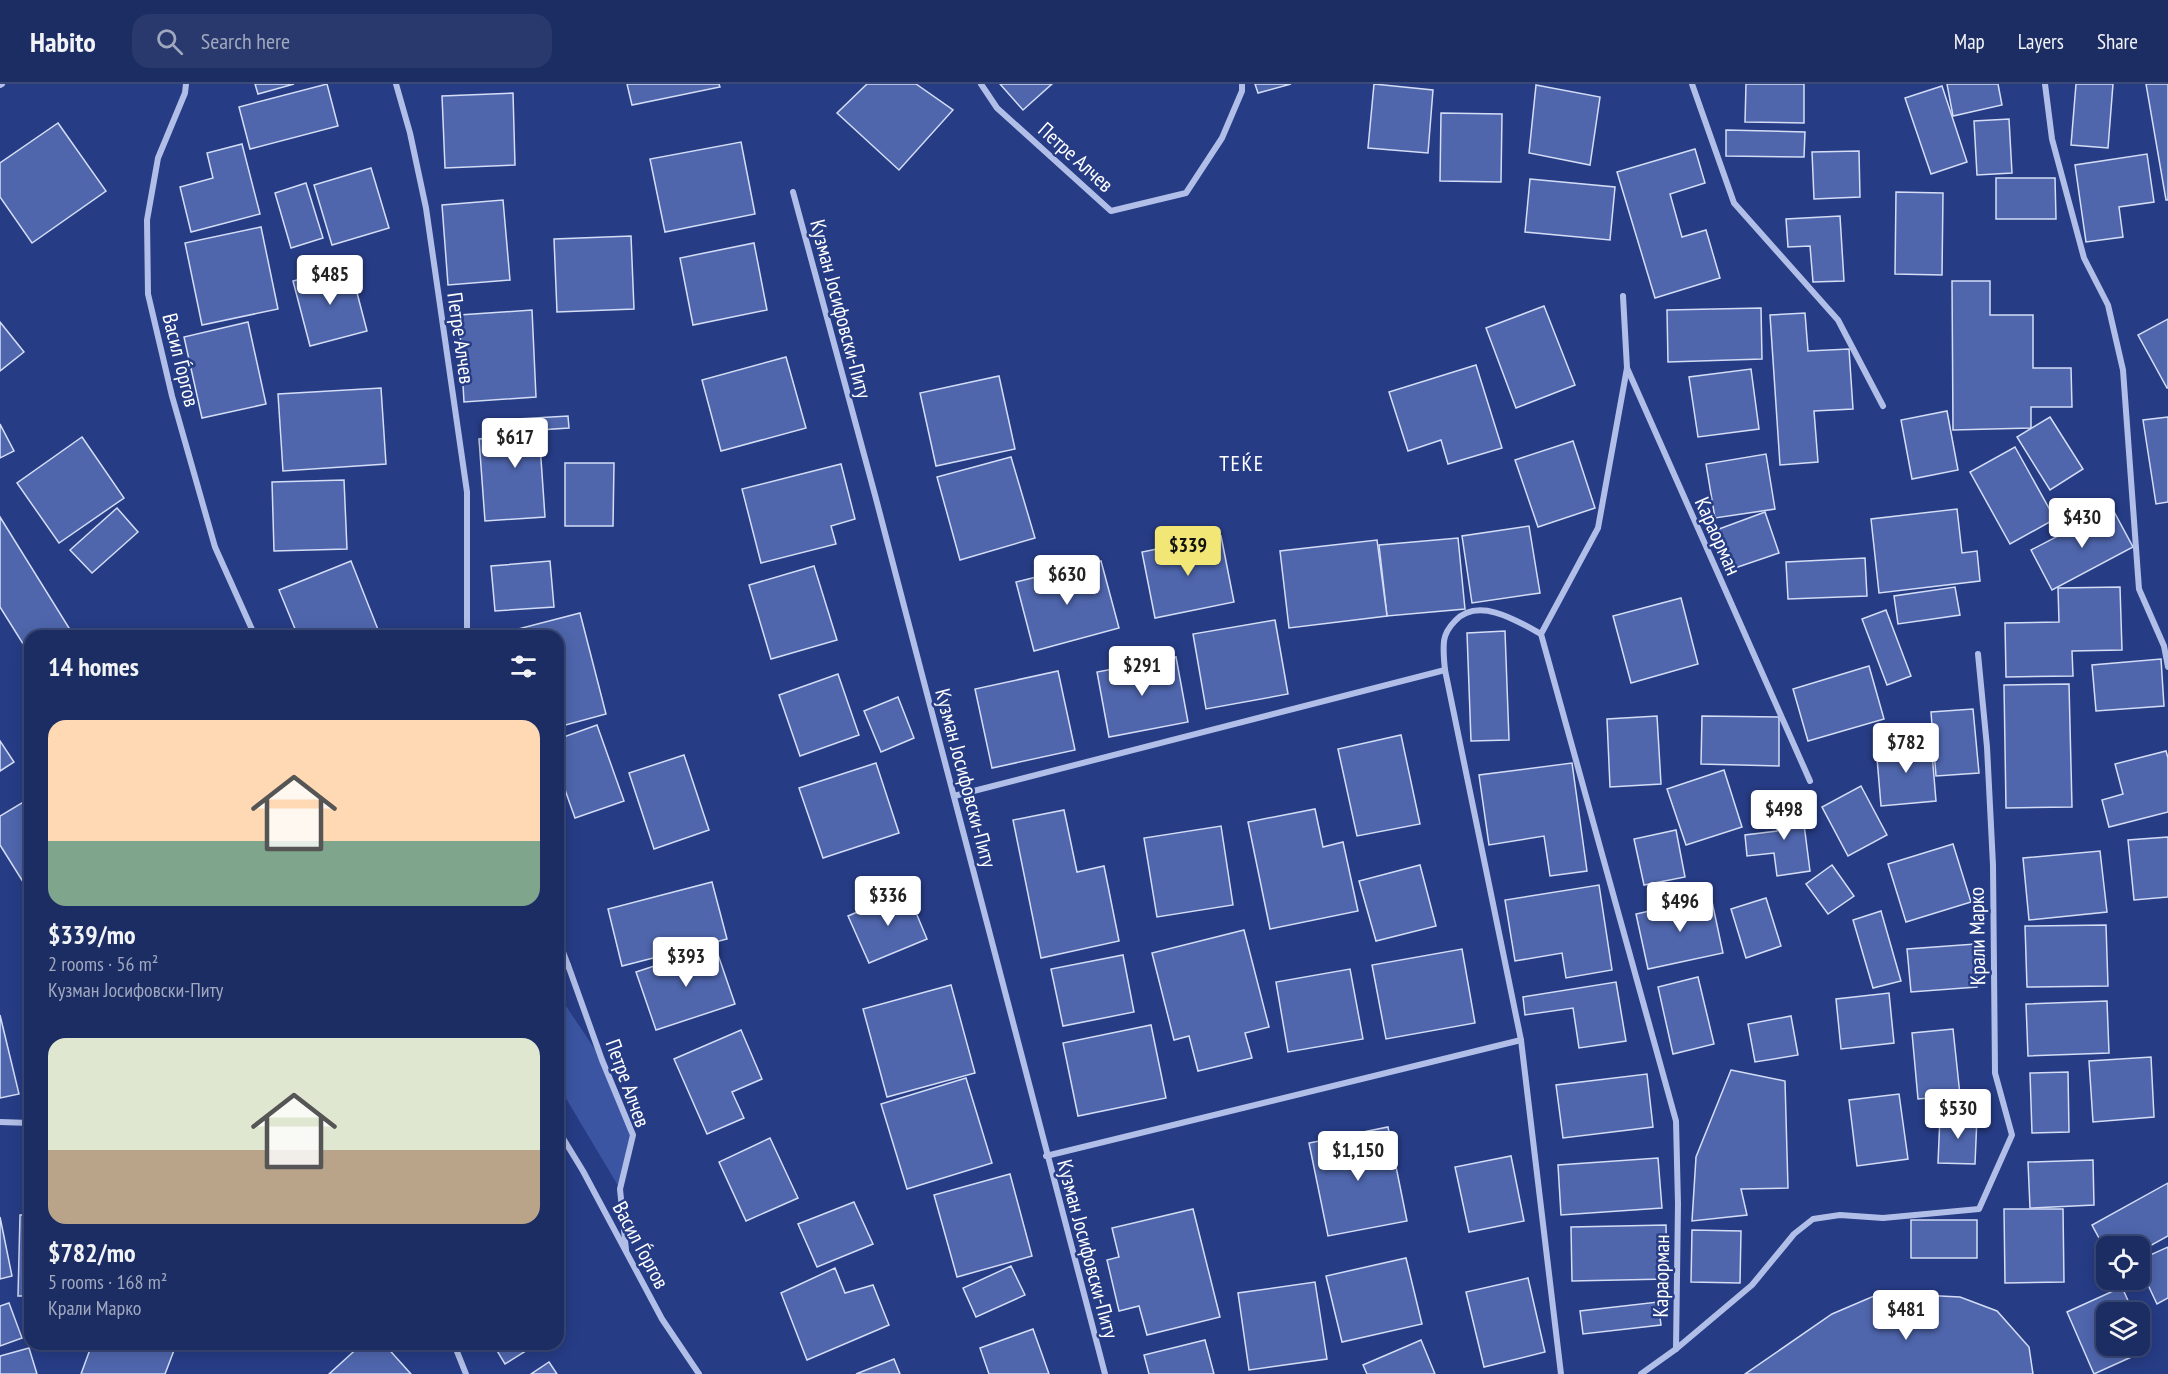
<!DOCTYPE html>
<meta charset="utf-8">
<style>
body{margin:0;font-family:"PT Sans Narrow",sans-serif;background:#29396d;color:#f1f3f6;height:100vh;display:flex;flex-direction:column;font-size:22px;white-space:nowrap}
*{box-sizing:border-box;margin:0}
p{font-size:20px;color:#a0a8bf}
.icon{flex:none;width:33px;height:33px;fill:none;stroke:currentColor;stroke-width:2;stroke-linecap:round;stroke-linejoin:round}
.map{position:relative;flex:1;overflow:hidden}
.panel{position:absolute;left:24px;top:546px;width:540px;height:720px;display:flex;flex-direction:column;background:#1c2d64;border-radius:18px;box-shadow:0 3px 15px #0003,0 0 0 2px #3a4978}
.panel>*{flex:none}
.buttons{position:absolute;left:2096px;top:1152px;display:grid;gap:12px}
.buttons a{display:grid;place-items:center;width:54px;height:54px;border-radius:12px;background:#1c2d64;box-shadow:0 3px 15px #0003,0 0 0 2px #3a4978;font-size:30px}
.price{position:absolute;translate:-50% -51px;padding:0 14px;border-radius:6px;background:#fff;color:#222;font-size:20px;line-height:39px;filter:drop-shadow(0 2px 3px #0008)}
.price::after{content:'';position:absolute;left:50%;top:36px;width:18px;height:14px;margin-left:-9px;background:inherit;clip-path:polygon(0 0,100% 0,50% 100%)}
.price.selected{background:#f1e676;color:#111}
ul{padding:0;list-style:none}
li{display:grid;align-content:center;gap:12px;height:318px;padding:0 24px}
li span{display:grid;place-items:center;height:186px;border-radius:18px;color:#555}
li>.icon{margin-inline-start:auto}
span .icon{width:108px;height:108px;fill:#fffc;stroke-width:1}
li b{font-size:26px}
h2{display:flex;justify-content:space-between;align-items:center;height:72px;padding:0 24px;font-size:26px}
header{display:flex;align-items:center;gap:36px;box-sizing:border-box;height:84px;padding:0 30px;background:#1c2d64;border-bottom:2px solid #3a4978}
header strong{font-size:28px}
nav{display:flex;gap:33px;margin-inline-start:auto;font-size:21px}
.search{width:420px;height:54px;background:#29396d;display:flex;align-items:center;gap:15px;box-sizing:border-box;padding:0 21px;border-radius:18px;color:#a0a8bf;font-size:22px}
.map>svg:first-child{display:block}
</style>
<header>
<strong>Habito</strong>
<div class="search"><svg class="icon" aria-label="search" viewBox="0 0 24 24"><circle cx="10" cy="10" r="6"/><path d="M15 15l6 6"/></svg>Search here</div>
<nav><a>Map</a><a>Layers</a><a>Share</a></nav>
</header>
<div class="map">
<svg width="2168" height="1290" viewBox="0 0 2168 1290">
<rect width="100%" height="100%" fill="#263c85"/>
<polygon fill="#3b55a2" points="564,919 602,976 633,1051 620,1105 558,1001 558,921"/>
<g fill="#4f66ad" stroke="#d4ddf6" stroke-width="1.5">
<polygon points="255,0 294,0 258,10"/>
<polygon points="327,0 338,42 250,65 239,23"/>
<polygon points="627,0 719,0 720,3 632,21"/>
<polygon points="867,0 916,0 953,26 899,86 837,29"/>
<polygon points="1000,0 1052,0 1023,26"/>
<polygon points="1255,0 1291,0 1258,9"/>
<polygon points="1374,0 1433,6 1428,69 1368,64"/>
<polygon points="1746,0 1804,0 1804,39 1745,38"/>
<polygon points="1947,0 1998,0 2002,21 1953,32"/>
<polygon points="2076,0 2113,0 2108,64 2071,61"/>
<polygon points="2146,0 2168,0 2168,116 2166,116"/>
<polygon points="1536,1 1600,13 1590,81 1529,69"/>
<polygon points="1942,2 1967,78 1931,90 1905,14"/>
<polygon points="513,9 515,81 445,84 442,12"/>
<polygon points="1441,29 1502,30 1501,98 1440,97"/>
<polygon points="2009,35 2012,89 1977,91 1974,37"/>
<polygon points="58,39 106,107 32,159 0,113 0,79"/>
<polygon points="1726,46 1805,48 1804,73 1726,72"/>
<polygon points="741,58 755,130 665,148 650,75"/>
<polygon points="242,60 260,130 191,148 180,103 213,94 207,69"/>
<polygon points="1695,65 1705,99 1670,110 1682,153 1706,146 1720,194 1655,214 1617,88"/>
<polygon points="1859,67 1860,113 1814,115 1812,68"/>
<polygon points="2147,70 2154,118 2119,123 2123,153 2086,158 2075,81"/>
<polygon points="371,84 389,144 332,161 314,101"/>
<polygon points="1996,94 2055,94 2056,135 1996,135"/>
<polygon points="1530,95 1615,103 1610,156 1525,148"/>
<polygon points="306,99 323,154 291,164 275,109"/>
<polygon points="1896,108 1943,109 1942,191 1895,190"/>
<polygon points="503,116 510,196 448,201 442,121"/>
<polygon points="1840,132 1844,197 1813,198 1810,162 1788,163 1786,135"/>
<polygon points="261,143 278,225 202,241 185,159"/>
<polygon points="631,152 634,225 557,228 554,155"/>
<polygon points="754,159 767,226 693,241 680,174"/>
<polygon points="350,182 367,247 310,262 293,197"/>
<polygon points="1952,197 1990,197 1990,231 2033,231 2033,284 2071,284 2072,323 2031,323 2031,344 1953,346"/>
<polygon points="1544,222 1575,301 1516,324 1486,244"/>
<polygon points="1761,224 1762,275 1668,278 1667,226"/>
<polygon points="532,226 536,313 464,318 459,231"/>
<polygon points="1805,229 1808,267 1849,265 1853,325 1814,327 1818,378 1780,381 1770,231"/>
<polygon points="2168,235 2168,304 2167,304 2138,251"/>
<polygon points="0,238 24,268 0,287"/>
<polygon points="248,238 266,320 202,334 184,253"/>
<polygon points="786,273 806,344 721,367 702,296"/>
<polygon points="1476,281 1502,364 1448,380 1441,356 1408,367 1389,308"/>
<polygon points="1751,285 1759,345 1698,353 1689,293"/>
<polygon points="999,292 1015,365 936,382 920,309"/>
<polygon points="381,304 386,380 283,387 278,310"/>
<polygon points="1947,327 1958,386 1912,395 1901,336"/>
<polygon points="568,332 569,344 539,346 545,433 485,437 479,355 501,353 500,336"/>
<polygon points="2050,333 2083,385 2050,406 2017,353"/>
<polygon points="2168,333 2168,418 2156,420 2143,336"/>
<polygon points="0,340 14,367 0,374"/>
<polygon points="82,353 124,414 59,459 17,399"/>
<polygon points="1573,357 1595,424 1538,443 1515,376"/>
<polygon points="2015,363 2055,435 2010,460 1970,388"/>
<polygon points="1766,370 1775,425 1715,434 1706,380"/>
<polygon points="1011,373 1035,454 960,476 937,393"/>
<polygon points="565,379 614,379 613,442 565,442"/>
<polygon points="841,380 855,435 831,442 836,460 761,479 742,405"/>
<polygon points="344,396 347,465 274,467 272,398"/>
<polygon points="117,424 138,448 92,489 70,466"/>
<polygon points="2112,424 2133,463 2052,506 2031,466"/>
<polygon points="1957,425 1962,469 1977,467 1980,497 1879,509 1871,435"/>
<polygon points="1765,428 1779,469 1732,485 1719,445"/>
<polygon points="0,433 74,552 30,552 30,571 0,523"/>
<polygon points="1529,442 1540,509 1472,519 1462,452"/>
<polygon points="1221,452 1234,518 1155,534 1142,468"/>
<polygon points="1458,454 1465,525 1387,532 1379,461"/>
<polygon points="1377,456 1387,532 1289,544 1280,467"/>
<polygon points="1865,474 1867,512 1788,515 1786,478"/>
<polygon points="351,477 379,548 370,552 298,552 279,506"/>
<polygon points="550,477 554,523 495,527 491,482"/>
<polygon points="1101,477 1119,544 1034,567 1016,498"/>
<polygon points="814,482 837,556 771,575 749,501"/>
<polygon points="1955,503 1960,531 1898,540 1894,512"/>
<polygon points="2120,503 2122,566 2072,567 2073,592 2006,593 2005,539 2059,538 2058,504"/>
<polygon points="1681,514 1698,580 1631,599 1613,532"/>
<polygon points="1886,526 1911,592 1887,601 1862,535"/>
<polygon points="580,529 606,630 558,643 558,552 519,552 518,545"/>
<polygon points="1275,536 1288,610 1206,625 1193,550"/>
<polygon points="1505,547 1509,656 1471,657 1467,549"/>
<polygon points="1176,573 1188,638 1109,653 1097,588"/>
<polygon points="2161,575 2164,622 2096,627 2092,581"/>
<polygon points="1869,582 1884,635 1808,657 1793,605"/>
<polygon points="1058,587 1075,666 992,684 975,605"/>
<polygon points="838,590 859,651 800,672 779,611"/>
<polygon points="2069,600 2072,723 2006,724 2004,601"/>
<polygon points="898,613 914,654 881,668 864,627"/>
<polygon points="1973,625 1979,689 1936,692 1931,628"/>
<polygon points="1657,632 1661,700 1610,703 1607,635"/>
<polygon points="1702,632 1779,633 1779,682 1701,680"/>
<polygon points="597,641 624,717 575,734 558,686 558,655"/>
<polygon points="1401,651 1420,740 1357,752 1338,665"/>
<polygon points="0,657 14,678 0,687"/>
<polygon points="1931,657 1936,717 1881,722 1876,662"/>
<polygon points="2166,667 2168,674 2168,728 2109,743 2102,716 2123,710 2115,680"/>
<polygon points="684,671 709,746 654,765 629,689"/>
<polygon points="876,679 899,749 823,774 799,704"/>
<polygon points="1572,679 1587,787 1550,792 1544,752 1489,761 1479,691"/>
<polygon points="1724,686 1742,743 1686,761 1667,705"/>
<polygon points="1861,702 1887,751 1848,772 1822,723"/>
<polygon points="30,714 30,798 25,801 0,761 0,732"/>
<polygon points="1801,717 1810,787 1777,792 1774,769 1747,772 1745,751 1777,747 1774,720"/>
<polygon points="1315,725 1323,763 1343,758 1358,827 1270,845 1248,738"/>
<polygon points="1064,726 1077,788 1104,782 1119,857 1041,874 1013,736"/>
<polygon points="1221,742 1233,821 1157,833 1144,754"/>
<polygon points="1676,746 1685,793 1644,801 1634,755"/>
<polygon points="2168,753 2168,813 2134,816 2128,756"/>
<polygon points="1953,760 1971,818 1906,838 1888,780"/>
<polygon points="2100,767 2107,828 2029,836 2023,774"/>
<polygon points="1420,781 1436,842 1376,857 1359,797"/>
<polygon points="1832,781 1854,812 1828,830 1806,800"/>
<polygon points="712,798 727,855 622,882 608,825"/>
<polygon points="1599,801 1612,886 1566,894 1562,869 1515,877 1505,816"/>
<polygon points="907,807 927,855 869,879 848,832"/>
<polygon points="1711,813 1723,869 1648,885 1636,830"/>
<polygon points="1766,814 1781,862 1746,874 1731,825"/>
<polygon points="1881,827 1901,897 1873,904 1853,836"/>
<polygon points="2106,841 2108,902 2027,903 2025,842"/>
<polygon points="1244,846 1269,943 1245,949 1252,974 1198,987 1189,952 1174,956 1152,869"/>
<polygon points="1975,860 1977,903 1911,908 1907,865"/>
<polygon points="715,862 735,920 656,946 636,888"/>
<polygon points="1462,865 1475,939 1386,955 1372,881"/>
<polygon points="1123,871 1134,928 1063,942 1051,885"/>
<polygon points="1350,885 1363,955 1288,968 1276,898"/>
<polygon points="1698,893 1714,960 1673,970 1658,903"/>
<polygon points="1616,898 1626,957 1579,964 1573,924 1525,931 1523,913"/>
<polygon points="951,901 975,989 887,1013 863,925"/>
<polygon points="1889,909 1894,959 1841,965 1836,915"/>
<polygon points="2107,917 2109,969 2028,972 2026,920"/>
<polygon points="0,931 19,1010 0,1014"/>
<polygon points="1791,932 1798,971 1755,978 1748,940"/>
<polygon points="1151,941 1166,1014 1078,1032 1063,959"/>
<polygon points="1953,945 1960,1011 1918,1015 1912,949"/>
<polygon points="741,946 762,995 732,1008 744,1034 707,1050 674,975"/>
<polygon points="2151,973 2154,1033 2093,1038 2089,977"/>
<polygon points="1731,986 1785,997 1788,1104 1741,1105 1747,1131 1692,1137 1696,1073"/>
<polygon points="2068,988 2069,1048 2032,1049 2030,989"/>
<polygon points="1647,990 1653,1043 1563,1054 1556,1001"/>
<polygon points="966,994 992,1079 907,1105 881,1020"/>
<polygon points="1899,1010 1908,1075 1857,1082 1849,1016"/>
<polygon points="1940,1033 1977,1033 1975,1080 1938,1079"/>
<polygon points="1388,1043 1407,1137 1328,1152 1309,1059"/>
<polygon points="770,1054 798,1114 746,1137 719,1078"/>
<polygon points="1511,1072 1524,1137 1469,1148 1455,1083"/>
<polygon points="1658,1074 1662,1124 1561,1131 1558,1081"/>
<polygon points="2093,1076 2094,1121 2030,1124 2028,1078"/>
<polygon points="1010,1090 1032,1172 957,1193 934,1111"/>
<polygon points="2168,1099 2168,1152 2139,1168 2139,1162 2106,1162 2106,1167 2092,1141"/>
<polygon points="854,1118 873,1160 817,1183 798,1140"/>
<polygon points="1193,1125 1220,1233 1147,1251 1139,1222 1119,1227 1107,1176 1119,1173 1112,1144"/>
<polygon points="2004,1125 2063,1125 2064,1198 2005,1199"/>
<polygon points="20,1131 30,1131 30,1212 18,1212"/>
<polygon points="0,1133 12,1192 0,1195"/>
<rect x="1911" y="1136" width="66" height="38"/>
<polygon points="1666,1141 1667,1195 1572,1197 1571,1143"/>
<polygon points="1692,1146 1741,1147 1740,1199 1691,1198"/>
<polygon points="2168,1163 2168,1214 2157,1220 2139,1182 2139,1176"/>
<polygon points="1406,1174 1422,1240 1342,1258 1326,1192"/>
<polygon points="1011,1182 1025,1211 976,1233 963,1204"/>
<polygon points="835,1184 845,1209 873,1201 889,1241 807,1276 781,1209"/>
<polygon points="1528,1194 1545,1268 1484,1283 1466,1208"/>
<polygon points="1315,1198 1327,1275 1249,1286 1238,1209"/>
<polygon points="2122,1203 2133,1228 2106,1228 2106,1262 2139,1262 2139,1242 2149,1265 2094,1290 2067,1228"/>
<polygon points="1881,1209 1960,1213 1997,1227 2029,1263 2033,1290 1745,1290 1832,1230"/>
<polygon points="1658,1218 1661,1241 1583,1250 1580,1227"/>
<polygon points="9,1219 22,1254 0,1262 0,1222"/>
<polygon points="1033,1245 1049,1290 989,1290 980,1264"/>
<polygon points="1205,1256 1214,1290 1149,1290 1144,1271"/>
<polygon points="1421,1256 1435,1290 1367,1290 1363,1281"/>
<polygon points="92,1260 174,1260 176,1261 165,1290 81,1290"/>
<polygon points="362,1260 384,1260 411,1290 329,1290"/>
<polygon points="493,1260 537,1260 505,1280"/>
<polygon points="29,1264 37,1290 0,1290 0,1272"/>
<polygon points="894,1275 900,1290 856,1290"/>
<polygon points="549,1278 557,1290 531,1290"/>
</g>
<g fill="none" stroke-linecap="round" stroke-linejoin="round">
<g stroke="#b1bfe8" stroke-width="6">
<polyline points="186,0 185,9 158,74 147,136 148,210 172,312 215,463 255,552"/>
<polyline points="396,0 410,49 426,124 467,408 467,552"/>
<polyline points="981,0 997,24 1111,127 1186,109 1222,54 1242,7 1242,0"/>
<polyline points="1692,0 1734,119 1838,236 1883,322"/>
<polyline points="2045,0 2052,55 2084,174 2108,221 2123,286 2139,505 2164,562 2168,583"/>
<polyline points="0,1 2,0"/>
<polyline points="793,108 875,411 1105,1290"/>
<polyline points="1623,212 1627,284 1810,697"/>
<polyline points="1627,284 1598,444 1541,550 1676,1037 1678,1120 1676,1265"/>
<path d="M 1541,550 C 1518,537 1478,512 1455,537 C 1450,542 1445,550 1444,557 C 1443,567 1444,577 1445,586 L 1521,956 L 1561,1290"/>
<polyline points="954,712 1445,586"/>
<polyline points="558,855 568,881 558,886"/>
<polyline points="568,881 602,976 633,1051 620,1105 626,1166"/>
<polyline points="0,1038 30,1039"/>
<polyline points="558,1046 583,1087 662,1235 699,1290"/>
<polyline points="1046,1072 1521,956"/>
<polyline points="454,1260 466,1290"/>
<polyline points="1641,1290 1676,1265 1752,1201 1794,1150 1813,1135 1840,1131 1883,1134 1979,1125 2012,1051 1995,989 1993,781 1987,663 1978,570"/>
</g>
</g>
<g text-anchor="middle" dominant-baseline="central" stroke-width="5" stroke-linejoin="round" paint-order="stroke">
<g font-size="21" fill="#fff" stroke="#263c85">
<text transform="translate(1076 73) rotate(42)">Петре Алчев</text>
<text transform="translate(841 225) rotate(75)">Кузман Јосифовски-Питу</text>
<text transform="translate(461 254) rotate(82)">Петре Алчев</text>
<text transform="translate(181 276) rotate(76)">Васил Ѓоргов</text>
<text transform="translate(1718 452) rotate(66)">Караорман</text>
<text transform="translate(966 694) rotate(75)">Кузман Јосифовски-Питу</text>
<text transform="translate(1977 852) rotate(-91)">Крали Марко</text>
<text transform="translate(628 999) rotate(70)">Петре Алчев</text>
<text transform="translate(641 1161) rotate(62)">Васил Ѓоргов</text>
<text transform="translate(1088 1165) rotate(75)">Кузман Јосифовски-Питу</text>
<text transform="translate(1661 1192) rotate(-89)">Караорман</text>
</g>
<g font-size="22" letter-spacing="1.5" fill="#fff" stroke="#263c85">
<text x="1242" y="379">ТЕЌЕ</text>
</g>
</g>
</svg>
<div class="buttons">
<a><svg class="icon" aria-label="locate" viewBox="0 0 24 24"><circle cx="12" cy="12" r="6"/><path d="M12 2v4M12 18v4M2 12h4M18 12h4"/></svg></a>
<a><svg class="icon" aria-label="layers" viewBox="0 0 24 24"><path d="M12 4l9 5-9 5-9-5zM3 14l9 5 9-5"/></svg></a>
</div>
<b class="price" style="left:330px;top:222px">$485</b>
<b class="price" style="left:515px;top:385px">$617</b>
<b class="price" style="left:2082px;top:465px">$430</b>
<b class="price selected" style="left:1188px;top:493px">$339</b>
<b class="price" style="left:1067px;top:522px">$630</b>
<b class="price" style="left:1142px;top:613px">$291</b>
<b class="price" style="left:1906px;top:690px">$782</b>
<b class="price" style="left:1784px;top:757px">$498</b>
<b class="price" style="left:888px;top:843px">$336</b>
<b class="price" style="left:1680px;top:849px">$496</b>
<b class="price" style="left:686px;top:904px">$393</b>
<b class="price" style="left:1958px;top:1056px">$530</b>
<b class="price" style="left:1358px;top:1098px">$1,150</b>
<b class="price" style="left:1906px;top:1257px">$481</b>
<section class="panel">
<h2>14 homes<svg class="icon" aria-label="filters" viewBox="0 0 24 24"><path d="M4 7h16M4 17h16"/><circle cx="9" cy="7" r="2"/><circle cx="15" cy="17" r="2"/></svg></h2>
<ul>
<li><span style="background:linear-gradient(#ffd9b3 65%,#7fa58c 0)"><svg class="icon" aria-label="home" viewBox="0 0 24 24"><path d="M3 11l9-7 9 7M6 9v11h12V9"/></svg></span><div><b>$339/mo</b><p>2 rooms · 56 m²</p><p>Кузман Јосифовски-Питу</p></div></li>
<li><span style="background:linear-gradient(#dfe7d0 60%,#b9a48a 0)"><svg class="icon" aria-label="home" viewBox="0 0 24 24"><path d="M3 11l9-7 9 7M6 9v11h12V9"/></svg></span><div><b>$782/mo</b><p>5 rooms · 168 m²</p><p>Крали Марко</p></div></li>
</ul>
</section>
</div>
